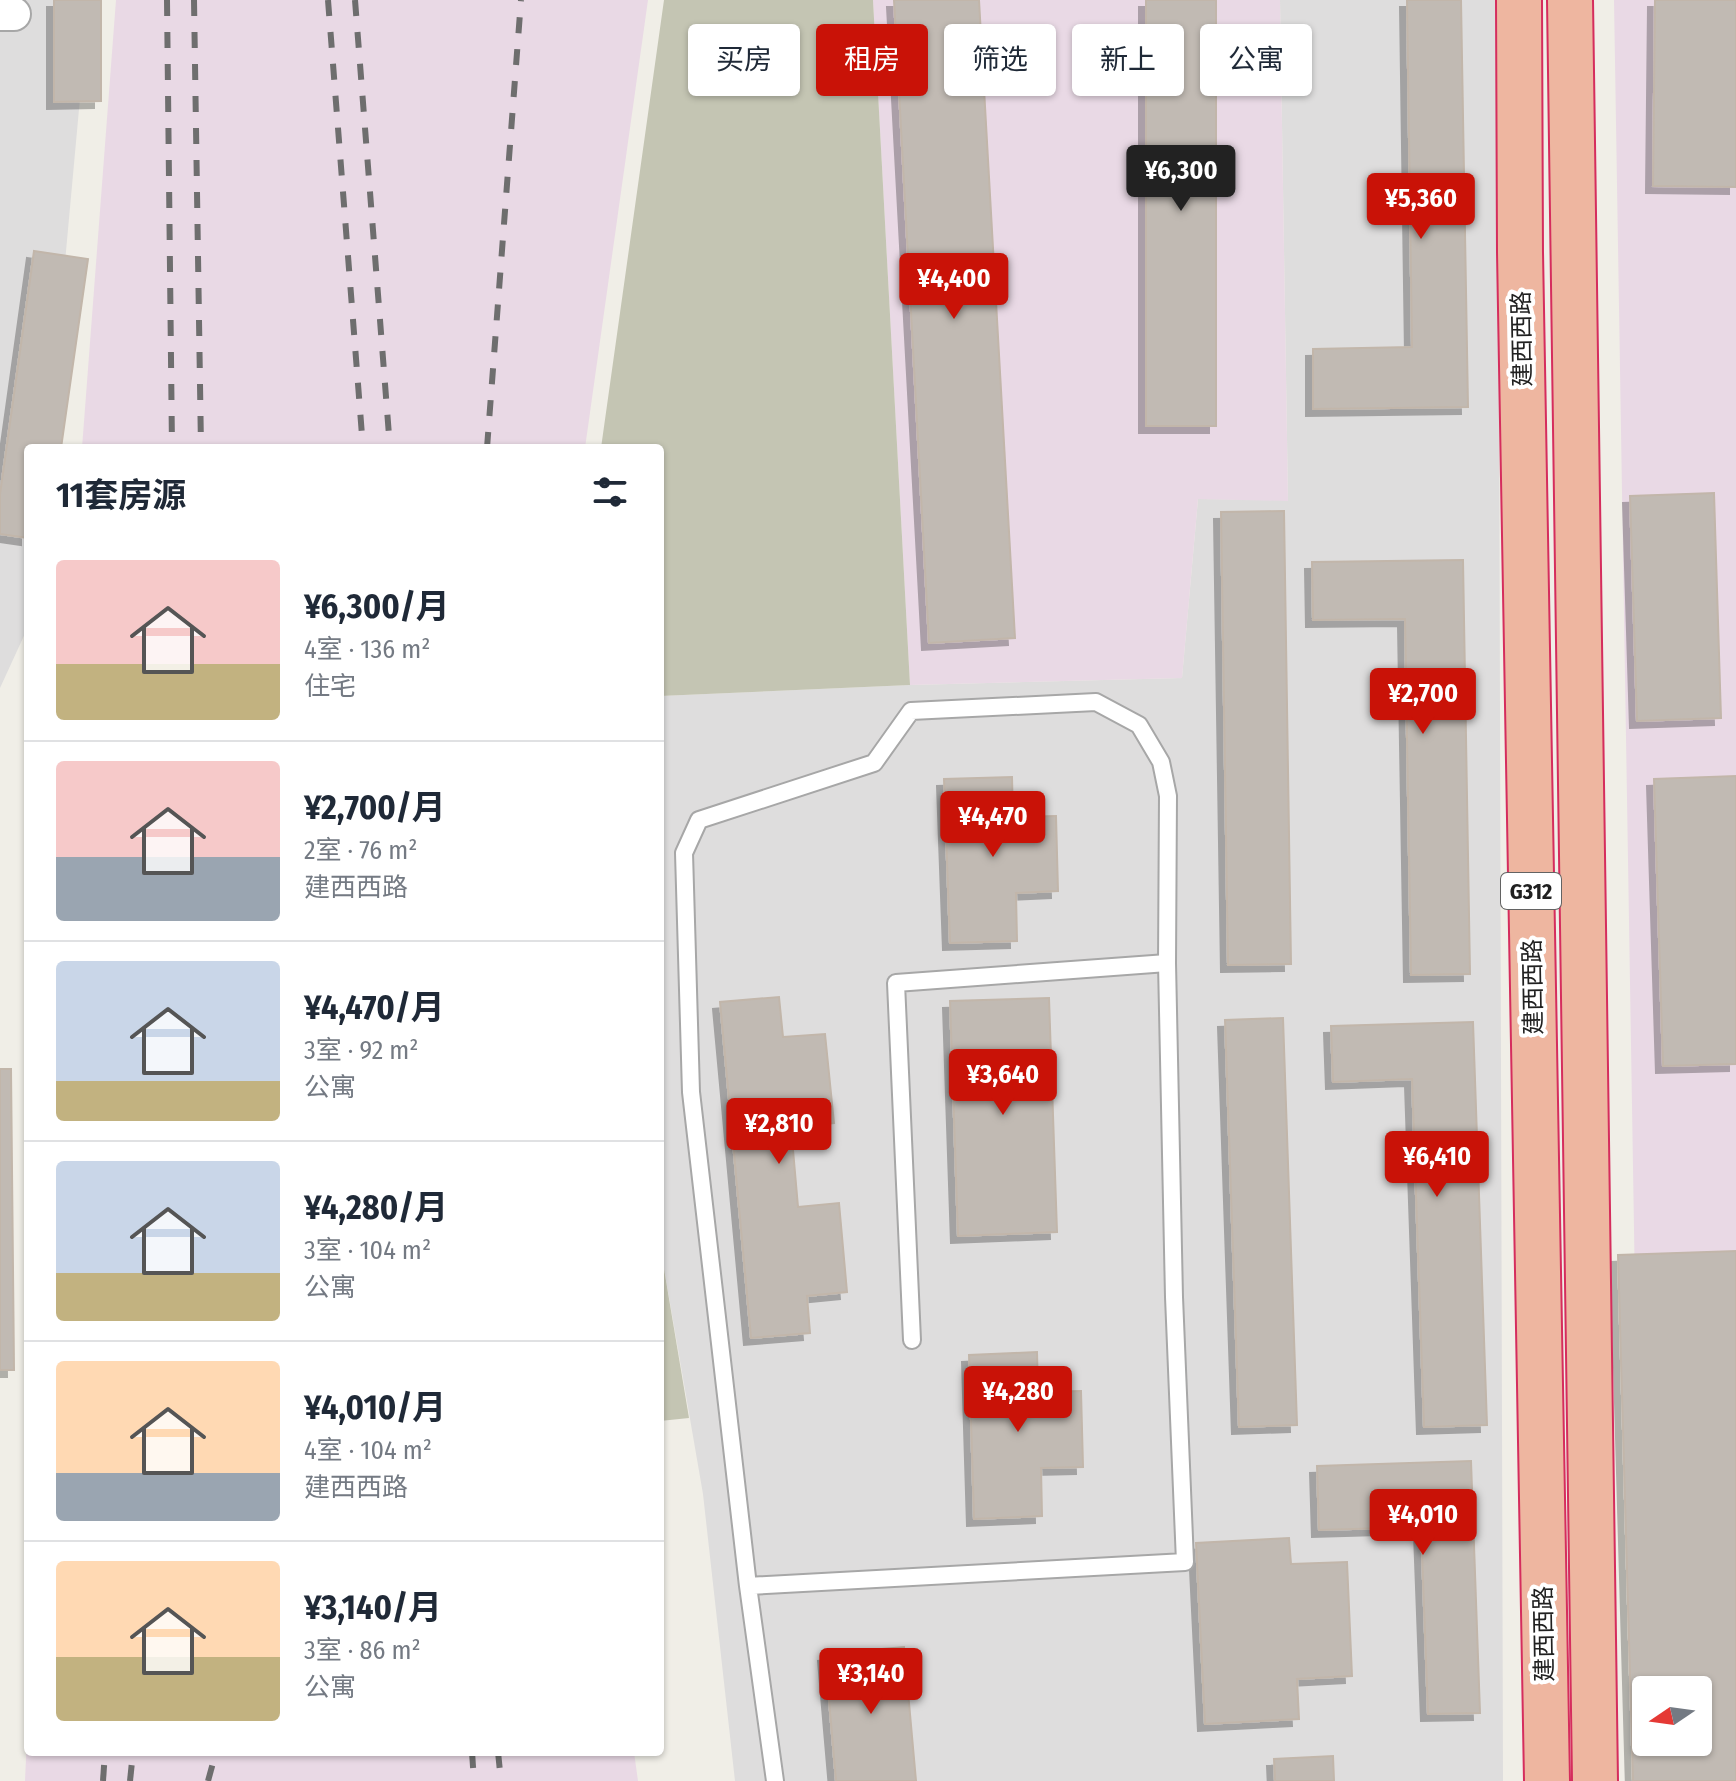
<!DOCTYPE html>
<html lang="zh">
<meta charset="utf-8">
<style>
body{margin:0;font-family:"Fira Sans Condensed","Noto Sans SC",sans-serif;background:#f6f6f7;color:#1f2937;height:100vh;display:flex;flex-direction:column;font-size:30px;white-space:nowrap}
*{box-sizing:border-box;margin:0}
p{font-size:26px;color:#747a83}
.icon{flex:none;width:44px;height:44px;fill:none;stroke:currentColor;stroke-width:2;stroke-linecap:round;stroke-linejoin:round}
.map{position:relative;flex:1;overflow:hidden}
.sheet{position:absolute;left:24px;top:444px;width:640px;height:1312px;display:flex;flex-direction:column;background:#fff;border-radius:8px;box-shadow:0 2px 6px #0004}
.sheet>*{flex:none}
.guide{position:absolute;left:688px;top:24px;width:760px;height:72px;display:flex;gap:16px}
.needle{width:52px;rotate:257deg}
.buttons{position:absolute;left:1632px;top:1676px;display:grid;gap:16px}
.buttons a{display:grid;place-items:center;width:80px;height:80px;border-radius:8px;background:#fff;box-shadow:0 2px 6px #0004;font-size:40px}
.price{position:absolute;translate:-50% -68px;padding:0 18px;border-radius:8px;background:#c91207;color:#fff;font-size:26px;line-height:52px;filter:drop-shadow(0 2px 4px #0008)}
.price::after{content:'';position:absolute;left:50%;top:48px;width:24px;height:18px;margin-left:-12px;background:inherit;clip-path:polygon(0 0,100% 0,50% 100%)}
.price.selected{background:#222;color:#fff}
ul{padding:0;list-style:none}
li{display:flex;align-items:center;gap:24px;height:200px;padding:0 32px}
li+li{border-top:2px solid #e0e1e3}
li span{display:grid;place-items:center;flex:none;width:224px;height:160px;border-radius:8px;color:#555}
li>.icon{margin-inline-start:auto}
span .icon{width:96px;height:96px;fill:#fffc;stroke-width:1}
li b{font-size:34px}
h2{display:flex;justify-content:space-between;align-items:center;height:96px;padding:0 32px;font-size:34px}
.tag{padding:0 28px;border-radius:8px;background:#fff;box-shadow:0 2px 6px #0004;font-size:28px;line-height:72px}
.tag.selected{background:#c91207;color:#fff}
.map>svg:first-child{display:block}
</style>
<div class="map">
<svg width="1736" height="1781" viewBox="0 0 1736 1781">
<defs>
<filter id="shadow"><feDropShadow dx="-7" dy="7" stdDeviation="0" flood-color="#0004"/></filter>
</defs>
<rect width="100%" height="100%" fill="#f0eee7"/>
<g fill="#dedddd">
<polygon points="0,0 89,0 48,448 28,448 28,627 0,688"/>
<polygon points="1280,0 1498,0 1503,1781 735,1781 703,1494 660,1245 660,696 910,685 1182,678 1198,499 1288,500"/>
</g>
<g fill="#e9d9e5" fill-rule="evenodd">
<polygon points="116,0 648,0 585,448 82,448"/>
<polygon points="873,0 1280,0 1288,501 1198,499 1182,678 910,685"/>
<path d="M 1614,0 L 1736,0 L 1736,1781 L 1643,1781 ZM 1646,1690 L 1698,1690 L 1698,1742 L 1646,1742 Z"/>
<polygon points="28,1715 28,1752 634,1752 638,1781 25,1781"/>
</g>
<g fill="#c4c5b3">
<polygon points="664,0 873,0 910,685 660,696 660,448 601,448"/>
<polygon points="660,1245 689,1418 660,1421"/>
</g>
<g fill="#c1bab3" stroke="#c2b6aa" stroke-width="2" fill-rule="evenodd" filter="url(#shadow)">
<polygon points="54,0 101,0 101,101 54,102"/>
<polygon points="894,0 979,0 1015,638 929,643"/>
<rect x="1146" y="0" width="70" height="426"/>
<polygon points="1407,0 1461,0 1468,407 1313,409 1313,349 1412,347"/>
<polygon points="1655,0 1736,0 1736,187 1653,186"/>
<polygon points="34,251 88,259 61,448 28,448 28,538 0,534 0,494"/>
<polygon points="1714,493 1721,718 1637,721 1630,496"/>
<polygon points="1284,511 1291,964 1228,965 1221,512"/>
<polygon points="1463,560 1470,974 1411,975 1405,619 1313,620 1312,562"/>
<polygon points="1736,776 1736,1064 1663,1066 1654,779"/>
<polygon points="1012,777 1013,817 1056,816 1058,891 1016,893 1017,941 950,943 944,779"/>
<polygon points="779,997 783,1037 825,1034 834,1123 791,1127 798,1207 839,1203 847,1292 807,1296 810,1333 751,1338 720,1002"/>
<polygon points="1049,998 1057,1232 958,1236 950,1001"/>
<polygon points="1283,1018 1297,1425 1239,1427 1225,1020"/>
<polygon points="1473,1022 1487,1425 1424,1427 1412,1079 1333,1082 1331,1026"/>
<polygon points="0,1069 11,1069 14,1370 0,1370"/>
<path d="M 1736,1251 L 1736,1781 L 1633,1781 L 1618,1255 ZM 1646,1690 L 1698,1690 L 1698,1742 L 1646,1742 Z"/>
<polygon points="1037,1352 1038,1392 1081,1391 1083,1467 1041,1468 1042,1516 974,1519 969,1355"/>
<polygon points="1471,1461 1480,1713 1428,1714 1421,1527 1319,1530 1317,1466"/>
<polygon points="1289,1538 1291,1564 1347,1562 1352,1676 1297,1679 1299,1719 1205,1724 1196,1543"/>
<polygon points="904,1647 916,1781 836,1781 825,1654"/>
<polygon points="1333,1756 1334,1781 1275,1781 1274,1759"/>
</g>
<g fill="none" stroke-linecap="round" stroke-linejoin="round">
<g stroke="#a7a7a7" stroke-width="20">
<g id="service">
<polyline points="912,1340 896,983 1167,963"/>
<polyline points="748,1586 1185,1562 1174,1297 1167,963 1168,796 1161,762 1139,725 1096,702 911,711 874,763 699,820 684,853 691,1092 748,1586 775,1781"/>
</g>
</g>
<g stroke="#a7a7a7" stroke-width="36">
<polyline id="minor" points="0,14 14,14"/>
</g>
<g stroke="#d52d5d" stroke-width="48">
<g id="trunk">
<polyline points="1519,0 1520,252 1547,1781"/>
<polyline points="1570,0 1595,1781"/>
</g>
</g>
<use href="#service" stroke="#fff" stroke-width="16"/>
<use href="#minor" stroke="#fff" stroke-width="32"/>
<use href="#trunk" stroke="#eeb6a0" stroke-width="44"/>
<g stroke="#6e6e6e" stroke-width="6" stroke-dasharray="16 16" stroke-linecap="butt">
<polyline points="167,0 172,448"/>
<polyline points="194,0 201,448"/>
<polyline points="328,0 363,448"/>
<polyline points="355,0 390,448"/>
<polyline points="487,448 521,0"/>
<polyline points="472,1752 474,1781"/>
<polyline points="498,1752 501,1781"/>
<polyline points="103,1781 105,1752"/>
<polyline points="130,1781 133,1752"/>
<polyline points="208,1781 216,1752"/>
</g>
</g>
<g text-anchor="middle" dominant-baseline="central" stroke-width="8" stroke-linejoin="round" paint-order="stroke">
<rect fill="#fff" stroke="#636363" stroke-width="2" x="1501" y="873" width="60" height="36" rx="6"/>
<g font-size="22" font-weight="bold" fill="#202020">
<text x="1531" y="891">G312</text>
</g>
<g font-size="24" fill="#202020" stroke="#fff">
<text transform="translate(1522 339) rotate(-91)">建西西路</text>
<text transform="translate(1533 987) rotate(-91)">建西西路</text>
<text transform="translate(1544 1634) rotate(-91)">建西西路</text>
</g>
</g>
</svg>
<div class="buttons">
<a><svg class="needle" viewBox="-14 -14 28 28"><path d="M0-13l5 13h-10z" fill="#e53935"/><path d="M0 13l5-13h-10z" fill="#747a83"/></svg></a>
</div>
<b class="price selected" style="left:1181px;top:213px">¥6,300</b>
<b class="price" style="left:1421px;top:241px">¥5,360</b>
<b class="price" style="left:954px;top:321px">¥4,400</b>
<b class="price" style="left:1423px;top:736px">¥2,700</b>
<b class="price" style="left:993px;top:859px">¥4,470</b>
<b class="price" style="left:1003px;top:1117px">¥3,640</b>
<b class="price" style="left:779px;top:1166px">¥2,810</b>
<b class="price" style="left:1437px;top:1199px">¥6,410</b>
<b class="price" style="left:1018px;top:1434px">¥4,280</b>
<b class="price" style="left:1423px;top:1557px">¥4,010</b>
<b class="price" style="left:871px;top:1716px">¥3,140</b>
<div class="guide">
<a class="tag">买房</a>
<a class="tag selected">租房</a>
<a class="tag">筛选</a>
<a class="tag">新上</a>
<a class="tag">公寓</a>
</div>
<section class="sheet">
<h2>11套房源<svg class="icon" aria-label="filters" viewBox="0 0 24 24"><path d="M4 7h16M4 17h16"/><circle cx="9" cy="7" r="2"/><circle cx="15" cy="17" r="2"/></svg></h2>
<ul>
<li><span style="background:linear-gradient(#f6c9c9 65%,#c2b280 0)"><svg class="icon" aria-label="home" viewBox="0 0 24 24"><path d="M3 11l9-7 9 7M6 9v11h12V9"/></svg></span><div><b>¥6,300/月</b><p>4室 · 136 m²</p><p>住宅</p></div></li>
<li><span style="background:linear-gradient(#f6c9c9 60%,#9aa5b1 0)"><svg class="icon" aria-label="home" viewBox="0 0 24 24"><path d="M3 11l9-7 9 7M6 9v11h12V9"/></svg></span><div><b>¥2,700/月</b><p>2室 · 76 m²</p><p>建西西路</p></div></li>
<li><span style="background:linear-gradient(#c9d6e8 75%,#c2b280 0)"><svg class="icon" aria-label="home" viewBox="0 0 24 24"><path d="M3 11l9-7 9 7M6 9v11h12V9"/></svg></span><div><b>¥4,470/月</b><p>3室 · 92 m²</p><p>公寓</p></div></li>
<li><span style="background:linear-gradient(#c9d6e8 70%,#c2b280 0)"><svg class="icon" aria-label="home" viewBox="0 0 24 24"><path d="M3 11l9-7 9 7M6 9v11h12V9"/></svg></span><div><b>¥4,280/月</b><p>3室 · 104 m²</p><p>公寓</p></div></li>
<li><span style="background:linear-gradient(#ffd9b3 70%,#9aa5b1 0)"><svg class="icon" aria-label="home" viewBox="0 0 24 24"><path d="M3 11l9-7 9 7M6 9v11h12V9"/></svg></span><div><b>¥4,010/月</b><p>4室 · 104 m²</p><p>建西西路</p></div></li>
<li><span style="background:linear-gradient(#ffd9b3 60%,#c2b280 0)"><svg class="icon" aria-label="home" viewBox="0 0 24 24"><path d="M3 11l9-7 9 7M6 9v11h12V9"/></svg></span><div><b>¥3,140/月</b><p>3室 · 86 m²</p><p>公寓</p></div></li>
</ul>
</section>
</div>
